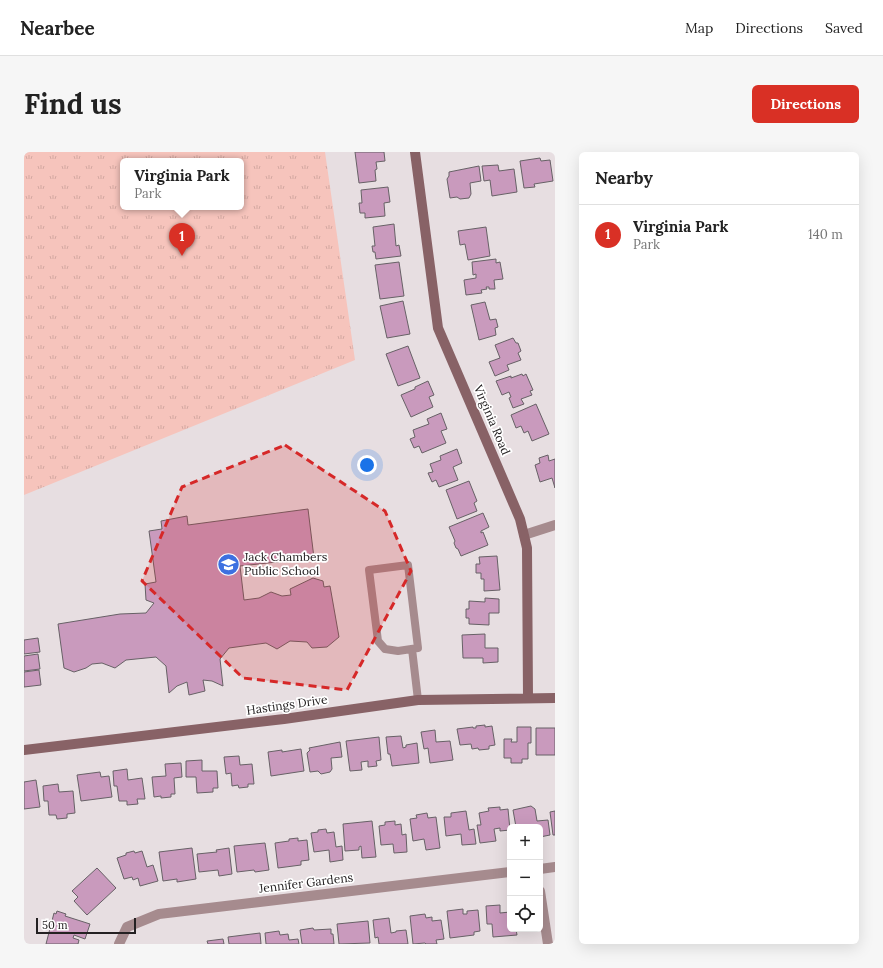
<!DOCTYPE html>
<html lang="en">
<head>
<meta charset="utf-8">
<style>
  :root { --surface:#fff; --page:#f6f6f6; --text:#222; --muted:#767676; --line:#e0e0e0; --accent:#d93025 }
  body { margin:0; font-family:Lora,serif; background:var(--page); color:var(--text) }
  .controls { position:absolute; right:12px; bottom:12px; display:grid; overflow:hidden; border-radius:6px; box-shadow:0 4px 16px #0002 }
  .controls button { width:36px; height:36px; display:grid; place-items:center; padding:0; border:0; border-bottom:1px solid var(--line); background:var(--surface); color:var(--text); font:20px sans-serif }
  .scale { position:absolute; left:12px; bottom:10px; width:100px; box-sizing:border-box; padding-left:4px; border:2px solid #242122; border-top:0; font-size:11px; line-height:14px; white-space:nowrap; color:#242122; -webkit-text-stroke:3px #fff; paint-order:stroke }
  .you { position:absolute; left:343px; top:313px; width:14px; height:14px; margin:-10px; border:3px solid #fff; border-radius:50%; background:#1a73e8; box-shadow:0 0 0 6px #1a73e833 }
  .badge { display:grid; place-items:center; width:26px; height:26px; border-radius:50%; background:var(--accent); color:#fff; font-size:13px; font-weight:700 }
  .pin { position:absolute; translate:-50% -33px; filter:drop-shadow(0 1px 2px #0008) }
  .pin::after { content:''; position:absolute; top:21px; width:14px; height:12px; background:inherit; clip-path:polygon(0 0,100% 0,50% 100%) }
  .popup { position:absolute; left:96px; top:6px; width:124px; height:52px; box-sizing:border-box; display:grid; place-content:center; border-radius:6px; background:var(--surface); filter:drop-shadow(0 1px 3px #0005); font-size:13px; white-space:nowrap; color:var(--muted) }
  .popup b { font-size:15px; color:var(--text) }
  .popup::after { content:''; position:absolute; left:50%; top:100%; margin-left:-8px; border:8px solid transparent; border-top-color:var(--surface) }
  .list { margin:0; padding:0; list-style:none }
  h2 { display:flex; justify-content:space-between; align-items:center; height:52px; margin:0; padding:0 16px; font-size:17px }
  h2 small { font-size:13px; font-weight:400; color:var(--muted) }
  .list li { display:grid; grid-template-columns:26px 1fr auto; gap:12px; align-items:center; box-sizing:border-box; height:60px; padding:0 16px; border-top:1px solid var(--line) }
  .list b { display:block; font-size:15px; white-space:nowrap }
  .list p { margin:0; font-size:13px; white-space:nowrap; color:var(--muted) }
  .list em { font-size:13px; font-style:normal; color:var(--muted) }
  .icon { flex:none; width:22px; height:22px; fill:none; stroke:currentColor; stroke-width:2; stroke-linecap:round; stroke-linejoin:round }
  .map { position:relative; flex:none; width:531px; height:792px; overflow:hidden; border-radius:6px }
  header { display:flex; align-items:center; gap:24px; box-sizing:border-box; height:56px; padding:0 20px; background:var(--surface); border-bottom:1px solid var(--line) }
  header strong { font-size:19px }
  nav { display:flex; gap:22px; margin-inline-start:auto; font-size:14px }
  .intro { display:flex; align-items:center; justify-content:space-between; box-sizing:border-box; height:96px; padding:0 24px }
  h1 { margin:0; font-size:28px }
  .button { padding:10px 18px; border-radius:6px; background:var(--accent); color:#fff; font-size:14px; font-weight:700 }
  main { display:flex; gap:24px; padding:0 24px }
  aside { flex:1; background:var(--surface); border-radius:6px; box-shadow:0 4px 16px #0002 }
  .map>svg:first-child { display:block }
  .park { fill:url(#park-tufts); fill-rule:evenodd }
  .building { fill:#c99abd; stroke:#676166 }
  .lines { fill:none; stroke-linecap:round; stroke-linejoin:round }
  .lane { stroke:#a68b8e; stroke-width:8 }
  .street { stroke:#a68b8e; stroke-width:10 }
  .secondary { stroke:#886266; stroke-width:10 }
  .marked { fill:#d62828; fill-opacity:0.2; stroke:#d62828; stroke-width:3; stroke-dasharray:8 5; stroke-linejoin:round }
  .labels { text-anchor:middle; stroke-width:3.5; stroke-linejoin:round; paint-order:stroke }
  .street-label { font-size:12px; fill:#242122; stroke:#fff }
  .poi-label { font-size:12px; fill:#242122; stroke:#fff; text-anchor:start }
</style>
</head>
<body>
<header>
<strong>Nearbee</strong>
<nav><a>Map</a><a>Directions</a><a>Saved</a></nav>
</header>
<div class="intro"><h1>Find us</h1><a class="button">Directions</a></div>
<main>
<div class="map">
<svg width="531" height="792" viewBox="0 0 531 792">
  <defs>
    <pattern id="park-tufts" width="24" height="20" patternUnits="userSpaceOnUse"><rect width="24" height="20" fill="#f6c4bc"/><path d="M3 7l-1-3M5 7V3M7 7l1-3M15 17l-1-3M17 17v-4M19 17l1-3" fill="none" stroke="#d3a8a1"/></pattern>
  </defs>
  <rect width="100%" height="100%" fill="#e7dee1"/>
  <path class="park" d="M0 0H301L331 208 0 343ZM99 9H217V55H99Z"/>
  <path class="building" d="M331 0H360L361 9 352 10 353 17 351 18 352 29 335 31Z
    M516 6 517 9 526 8 529 29 510 32 511 35 500 36 496 9Z
    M474 13 475 19 490 17 493 40 468 44 466 28 460 29 458 14Z
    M455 14 457 29 446 31 447 42 445 46 436 47 433 45 426 46 423 27 425 24V20Z
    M364 35 366 50 360 51 361 64 341 66V61H336L335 51H338L337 38Z
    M370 72 372 94 375 93 377 104 352 107 351 100H349L348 94H351L349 75Z
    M462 75 466 104 444 108 441 92 436 93 434 79Z
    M472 107V111L476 110 479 127 470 128 471 137H465V135H462L463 137 457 138 458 141 442 143 440 128 452 126V122L449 123 448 110Z
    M375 110 380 144 356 147 351 113Z
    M379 149 386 182 363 186 356 154Z
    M461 150 466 168 472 167 474 175 471 176 472 183 455 188 447 153Z
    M489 186 492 191H494L497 199 494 201 497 208 483 213 485 218 471 224 465 210 476 206 471 193Z
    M384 194 396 226 374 234 362 202Z
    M498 222 499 224 502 222 509 238 506 239 508 243 497 247 500 252 489 256 485 246 487 245 485 240 478 243 472 229 487 224V226Z
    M404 229 410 243 405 245 409 255 387 265 377 243 391 237V235Z
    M512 252 525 282 508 289 504 279 500 281 497 274 492 276 487 263Z
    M417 261 423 277 417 279 422 291 398 301 395 294 390 296 386 287 391 285 389 278 405 272 403 267Z
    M433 297 438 311 429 315 434 328 415 335 412 328 408 330 404 321 409 320 406 312 417 308 416 304Z
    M524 303 525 309 531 307V336L528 326 516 330 511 313 516 311 515 306Z
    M445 329 453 349 450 351 453 359 433 367 422 338Z
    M284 357 290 406 216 414 220 448 235 446 247 440 258 444 267 443 266 437 289 426 299 429 300 435 306 434 315 485 303 495 288 496 283 490 266 489 253 497 242 491 205 496 196 507 199 534 188 529 179 528 181 539 165 543 163 530 153 534 145 541 142 514 132 505 102 508 91 516 78 511 68 512 62 516 50 520 40 516 34 472 96 462 122 461 130 451 122 448 121 432 132 430 125 379 138 377 137 369 163 364 164 373Z
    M459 361 465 375 457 379V381L459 380 464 393 437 404 434 397 432 396 430 391 431 389 425 375Z
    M473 404 476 438 460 439V427H457V421H452V412H456L455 405Z
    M461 446 475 447V461H465V473L445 472V466H442V457H445V449L461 450Z
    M461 482V496H474V510L459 511V506H439L438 483Z
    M14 486 16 500 0 502V488Z
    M14 502 16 517 0 519V504Z
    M15 518 17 533 0 535V520Z
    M461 573V575L468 574 471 593 465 594V597L455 598 454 596 448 597 447 592 436 593 433 577 449 575V576H452V574Z
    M493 575H507V591H504V607H498V611H487V606H480V587H488L487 590H493Z
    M512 576H531V603H512Z
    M411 578 412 590 426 589 429 608 406 611 404 596 400 597 397 580Z
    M377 584 379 596 382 595V593L393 591 395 611 368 614 366 602H364L362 585Z
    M355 585 357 608 352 609 353 614 344 615V609L337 610 338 618 326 619 322 589Z
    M316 590 318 605 307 606 308 617 306 620 297 622 294 619 286 620 283 601 286 598 285 596Z
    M277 597 280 619 247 624 244 600 258 598V600Z
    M215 604 216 613 228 612 230 632H224V635L215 636 214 633 208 634 207 621 202 622 200 605Z
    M178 608V619H193L194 636H189V640L173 641 172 625H162V609Z
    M157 611 158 625 150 626 151 642H147V645L137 646V644L130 645 128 625 142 624 141 612Z
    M103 617 104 628 118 626 121 647H113L114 652 103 653V649H95L93 634H90L89 619Z
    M76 620 77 625 85 624 88 645 57 649 53 623Z
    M12 628 16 655 0 657V630Z
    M34 632 35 640 49 639 51 661 43 662V666L33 667 32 663H25L24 649H20L19 634Z
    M507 654 511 657 513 669 524 668 526 683 516 685V675H492L489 658Z
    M476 655V658L484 657 486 678 476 679V676L470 677 472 689 456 691 453 673H457L455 661 465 659 464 656Z
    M442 659 445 678 450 677 452 692 438 693 437 682 422 684 420 665H427V661Z
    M531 659V683H529L526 660Z
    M403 661 404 666 412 665 416 696 402 698 400 687 389 689 386 667 393 666 392 663Z
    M348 669 352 705 338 706 337 694 335 695V698L321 699 319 672Z
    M371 669V673L377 672 378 683 382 682 383 700 370 701 369 692 357 693 355 674 361 673V670Z
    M302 677 303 681 310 680 312 695 318 694 319 708 306 710 305 698 290 700 287 681 294 680V678Z
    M274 686V689L283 688 285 708 277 709V713L254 716 251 691 265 689V687Z
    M241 691 245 718 231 720 230 718 213 720 210 694Z
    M168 696 172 727 153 730V727L139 729 135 700Z
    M205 696 208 722 195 724 194 718 175 720 173 702 193 700 192 698Z
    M110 699 111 701 118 699 123 715 129 713 134 729 116 734 114 726 109 728 108 725 100 727 93 706 102 703V701Z
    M73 716 92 736 63 763 50 749 54 745 48 739Z
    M476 753V761L486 760V777H492L493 783 469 785 468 772H463L462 754Z
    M439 757V762H443V759L454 758 456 779 450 780V783L426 786 423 759Z
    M33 759 42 762 41 764 66 772 61 787 50 783 49 786 55 788 54 792H22L30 761 32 762Z
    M401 762 402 766 408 765V769L417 768 420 787 412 788 413 792H402L401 791 389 792 386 764Z
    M365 766 367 781 372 780V779L382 778 384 792H355L354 785 351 786 349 768Z
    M344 769 346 791 315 792 313 772Z
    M289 776 290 778 307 777V782H309L310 792H278L276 778Z
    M255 779 256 783 264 782 265 788 274 787 275 792H242L241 781Z
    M236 781 237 792H205L204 785Z
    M199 787 200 792H184L183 789Z"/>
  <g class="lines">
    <path class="lane" d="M384 413 394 496 374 499 361 497 354 489 345 418Z
      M388 497 394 548"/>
    <path class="street" d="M500 383 531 373
      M516 717 531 715
      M516 739 524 792
      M95 792 103 775 135 762 486 720"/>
    <path class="secondary" d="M391 0 414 176 496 367 503 396 504 546
      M0 598 260 567 394 548 531 546"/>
  </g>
  <path class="marked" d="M261 293 361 359 387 419 323 538 219 526 118 429 158 335Z"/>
  <defs>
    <symbol id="school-disc" viewBox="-11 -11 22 22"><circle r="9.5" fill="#3d70e0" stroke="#fff"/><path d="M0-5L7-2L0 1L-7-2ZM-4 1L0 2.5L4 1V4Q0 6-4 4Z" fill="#fff"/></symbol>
  </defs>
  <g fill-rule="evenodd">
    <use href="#school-disc" x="192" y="400" width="25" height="25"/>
  </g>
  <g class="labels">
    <g class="street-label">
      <text transform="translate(468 268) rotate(67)" y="4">Virginia Road</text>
      <text transform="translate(263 553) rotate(-8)" y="4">Hastings Drive</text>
      <text transform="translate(282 731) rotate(-7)" y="4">Jennifer Gardens</text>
    </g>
    <g class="poi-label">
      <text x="220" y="409">Jack Chambers<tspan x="220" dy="14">Public School</tspan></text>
    </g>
  </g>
</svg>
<div class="controls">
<button>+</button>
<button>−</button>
<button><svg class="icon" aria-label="locate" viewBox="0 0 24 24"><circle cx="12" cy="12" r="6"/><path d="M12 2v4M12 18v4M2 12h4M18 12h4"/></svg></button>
</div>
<div class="scale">50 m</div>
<div class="you"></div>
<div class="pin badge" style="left:158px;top:104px">1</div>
<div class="popup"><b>Virginia Park</b>Park</div>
</div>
<aside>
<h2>Nearby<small></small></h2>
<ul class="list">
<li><span class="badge">1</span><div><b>Virginia Park</b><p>Park</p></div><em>140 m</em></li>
</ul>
</aside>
</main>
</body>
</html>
